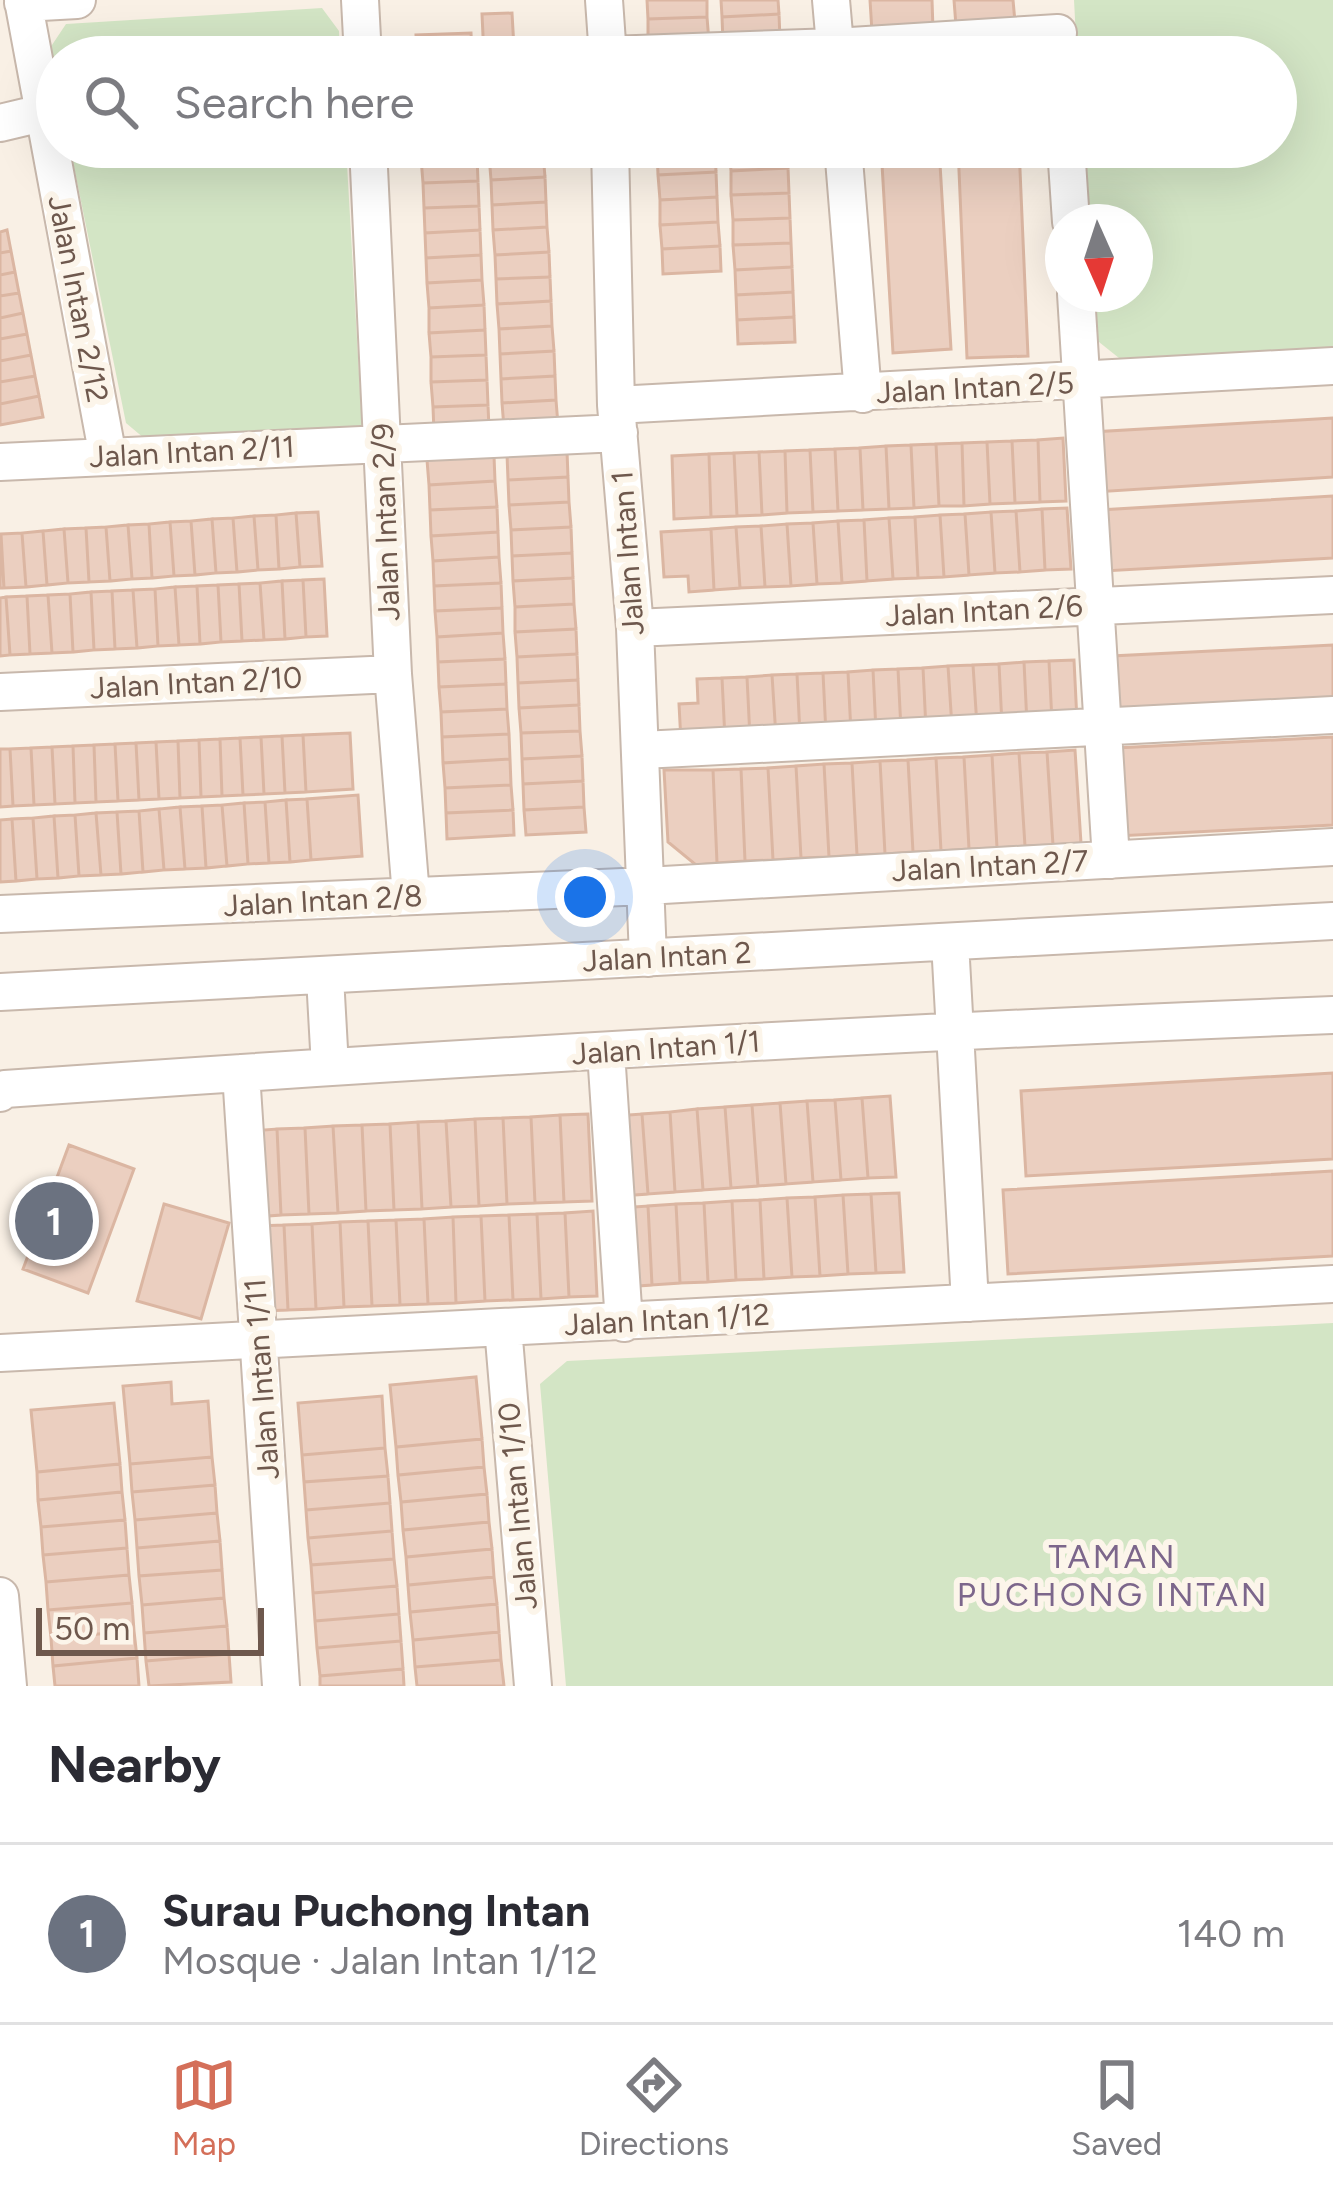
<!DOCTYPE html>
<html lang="en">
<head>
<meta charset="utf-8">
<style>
  :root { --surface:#fff; --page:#f7f7f7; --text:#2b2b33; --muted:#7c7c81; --line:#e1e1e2; --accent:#d46f59 }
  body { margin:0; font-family:Figtree,sans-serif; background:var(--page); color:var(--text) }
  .compass { position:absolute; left:1045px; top:204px; width:108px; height:108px; border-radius:50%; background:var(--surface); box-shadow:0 12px 48px #0002; rotate:177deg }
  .scale { position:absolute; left:36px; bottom:30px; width:228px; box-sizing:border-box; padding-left:12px; border:6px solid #6e584d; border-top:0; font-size:33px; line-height:42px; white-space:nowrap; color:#6e584d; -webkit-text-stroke:9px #fcf5ea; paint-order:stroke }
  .you { position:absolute; left:585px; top:897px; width:42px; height:42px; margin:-30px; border:9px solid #fff; border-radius:50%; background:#1a73e8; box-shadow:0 0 0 18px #1a73e833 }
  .badge { display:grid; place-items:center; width:78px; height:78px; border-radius:50%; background:var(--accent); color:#fff; font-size:39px; font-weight:700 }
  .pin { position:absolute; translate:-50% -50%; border:6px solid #fff; box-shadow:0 3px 12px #0006 }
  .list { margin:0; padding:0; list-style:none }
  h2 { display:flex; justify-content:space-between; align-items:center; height:156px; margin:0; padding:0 48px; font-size:51px }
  h2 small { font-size:39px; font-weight:400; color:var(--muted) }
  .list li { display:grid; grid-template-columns:78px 1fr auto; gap:36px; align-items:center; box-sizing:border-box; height:180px; padding:0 48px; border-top:3px solid var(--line) }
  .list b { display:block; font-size:45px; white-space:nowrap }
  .list p { margin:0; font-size:39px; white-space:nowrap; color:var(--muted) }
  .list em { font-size:39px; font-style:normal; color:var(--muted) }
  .icon { flex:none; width:66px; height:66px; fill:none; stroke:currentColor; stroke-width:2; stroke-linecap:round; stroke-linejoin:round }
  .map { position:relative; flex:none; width:1333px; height:1686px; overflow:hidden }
  .search { position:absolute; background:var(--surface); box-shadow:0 12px 48px #0002; left:36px; right:36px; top:36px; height:132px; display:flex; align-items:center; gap:30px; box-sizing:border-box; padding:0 42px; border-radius:66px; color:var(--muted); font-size:45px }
  .sheet { height:336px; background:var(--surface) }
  nav { display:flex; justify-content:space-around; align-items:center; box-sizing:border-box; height:168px; border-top:3px solid var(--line); background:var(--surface); font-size:33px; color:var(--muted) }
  nav a { display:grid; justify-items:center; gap:6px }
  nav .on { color:var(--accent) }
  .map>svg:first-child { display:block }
  .green { fill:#d3e5c5 }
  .building { fill:#ebcfc0; stroke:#dbb6a2; stroke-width:3 }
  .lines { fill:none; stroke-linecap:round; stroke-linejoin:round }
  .minor-casing { stroke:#c8b8ac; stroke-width:40 }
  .minor { stroke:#fff; stroke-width:36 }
  .labels { text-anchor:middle; stroke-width:12; stroke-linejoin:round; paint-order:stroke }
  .street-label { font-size:30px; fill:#6e584d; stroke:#fcf5ea }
  .neighbourhood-label { font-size:33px; letter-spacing:3px; fill:#7c668b; stroke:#fcf5ea }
</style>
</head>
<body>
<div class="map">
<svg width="1333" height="1686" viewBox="0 0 1333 1686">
  <rect width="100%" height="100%" fill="#f9f0e5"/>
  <path class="green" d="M1074 0H1333V347L1119 358 1094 338 1092 294H1135V222H1087L1083 147H1276V57H1077Z
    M322 8 339 31 340 57H57V82L50 48 66 24Z
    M70 147H346L362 426 151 444 126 423Z
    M1333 1323V1686H566L540 1384 567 1361Z"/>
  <path class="building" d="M647 0H707V17L648 19Z
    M721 0H778L779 14 722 17Z
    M870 0H932L933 30 872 32Z
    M954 0H1013L1015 22 956 26Z
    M512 13 514 48 538 46V57H484L482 14Z
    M779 14 780 39 723 42 722 17Z
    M707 17 709 42 648 44V19Z
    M471 33 472 57H417L416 35Z
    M421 147H476L477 156 421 158Z
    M489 147H543V153L489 155Z
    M657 147H715V148L657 151Z
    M729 147H786L788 168 731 171Z
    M881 147H939L951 349 893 353Z
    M958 147H1019L1028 356 967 358Z
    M715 148 716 172 658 175 657 151Z
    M543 153 545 177 491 180 489 155Z
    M477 156 478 181 423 183 421 158Z
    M788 168 789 193 731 195V171Z
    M716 172 717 197 660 200 658 175Z
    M545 177 546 202 492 205 491 180Z
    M478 181 479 206 424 208 423 183Z
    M789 193 790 218 733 220 731 195Z
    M717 197 718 222 660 225V200Z
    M546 202 547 227 493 230 492 205Z
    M479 206 480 230 425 233 424 208Z
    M790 218 791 243 733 245V220Z
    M718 222 720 246 662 249 660 225Z
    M547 227 549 252 495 255 493 230Z
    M7 230 11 251 0 253V232Z
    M480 230 481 255 426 258 425 233Z
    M791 243 792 267 735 270 733 245Z
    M720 246 721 271 663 274 662 249Z
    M11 251 15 272 0 275V253Z
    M549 252 550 277 496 279 495 255Z
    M481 255 482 280 427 283 426 258Z
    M792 267 793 292 736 295 735 270Z
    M15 272 19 293 0 296V275Z
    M550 277 551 301 497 304 496 279Z
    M482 280 484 305 429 308 427 283Z
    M793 292 794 317 737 320 736 295Z
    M19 293 23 313 0 318V296Z
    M551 301 552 326 499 329 497 304Z
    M484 305 485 330 429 333V308Z
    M23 313 27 334 0 339V318Z
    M794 317 795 342 738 344 737 320Z
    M552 326 554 351 500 354 499 329Z
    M485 330 486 355 431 357 429 333Z
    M27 334 31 355 0 361V339Z
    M554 351 555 376 501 379 500 354Z
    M31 355 35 376 0 382V361Z
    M486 355 487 380 431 382V357Z
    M35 376 39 396 0 404V382Z
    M555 376 556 400 502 403 501 379Z
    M487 380 488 405 433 407 431 382Z
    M39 396 43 417 0 425V404Z
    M556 400 558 425 504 428 502 403Z
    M488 405 489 429 434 432 433 407Z
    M1333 418V477L1095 492 1092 432Z
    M1063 438 1066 501 1040 502 1038 440Z
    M1038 440 1040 502 1015 503 1012 441Z
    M1012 441 1015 503 990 504 987 442Z
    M987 442 990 504 964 506 962 443Z
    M962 443 964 506H939L936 444Z
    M936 444 939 506 914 508 911 445Z
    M911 445 914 508 889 509 886 446Z
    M886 446 889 509 863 510 860 448Z
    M860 448 863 510 838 511 835 449Z
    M835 449 838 511 813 512 810 450Z
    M810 450 813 512 787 513 785 451Z
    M567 451 568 477 508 480 507 454Z
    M785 451 787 513 762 515 759 452Z
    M759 452 762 515 737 516 734 453Z
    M734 453 737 516 711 517 709 454Z
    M709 454 711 517 674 519 672 456Z
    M494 456 495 481 429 485 427 460Z
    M568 477 569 502 509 505 508 480Z
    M495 481 497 507 430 510 429 485Z
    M1333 496V558L1104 571 1100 510Z
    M569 502 571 527 511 530 509 505Z
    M497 507 498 532 431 536 430 510Z
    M1067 508 1071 569 1045 570 1042 509Z
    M1042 509 1045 570 1020 572 1016 511Z
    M1016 511 1020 572 995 573 991 512Z
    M318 512 322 566 300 567 296 513Z
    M991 512 995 573 969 575 965 514Z
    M296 513 300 567 279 569 276 515Z
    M965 514 969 575 944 577 940 515Z
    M276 515 279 569 258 570 254 516Z
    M940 515 944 577 918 578 915 517Z
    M254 516 258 570 237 572 233 518Z
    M915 517 918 578 893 579 889 518Z
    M233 518 237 572 216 573 212 519Z
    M889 518 893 579 867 581 864 520Z
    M212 519 216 573 195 575 191 521Z
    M864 520 867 581 842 583 838 521Z
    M191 521 195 575 174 576 170 522Z
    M838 521 842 583 817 584 813 523Z
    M170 522 174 576 152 578 149 524Z
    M813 523 817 584 791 586 787 524Z
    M149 524 152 578 132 579 128 525Z
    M787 524 791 586 765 587 761 526Z
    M128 525 132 579 110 581 106 527Z
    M761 526 765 587 740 588 736 527Z
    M106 527 110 581 89 582 86 528Z
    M571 527 572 553 512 556 511 530Z
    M736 527 740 588 714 590 711 529Z
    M86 528 89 582 68 583 64 529Z
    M64 529 68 583 47 585 43 531Z
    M711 529 714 590 689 592 688 576 664 577 661 532Z
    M43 531 47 585 26 587 22 533Z
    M498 532 499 557 433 561 431 536Z
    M22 533 26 587 4 588 1 534Z
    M0 534 4 588H0Z
    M572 553 573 578 513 581 512 556Z
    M499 557 501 583 434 586 433 561Z
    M573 578 574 604 515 607 513 581Z
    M324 579 327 636 306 637 303 580Z
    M303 580 306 637 285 639 282 581Z
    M282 581 285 639 264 640 260 583Z
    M260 583 264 640 242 641 239 584Z
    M501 583 502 608 435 611 434 586Z
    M239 584 242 641 221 642 218 585Z
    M218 585 221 642 200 644 197 586Z
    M197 586 200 644 179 645 175 587Z
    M175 587 179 645 158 646 155 589Z
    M155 589 158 646 137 648 133 590Z
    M133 590 137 648 115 649 112 591Z
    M112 591 115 649 94 650 91 592Z
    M91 592 94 650 73 652 70 594Z
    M70 594 73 652 52 653 48 595Z
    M48 595 52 653 30 654 27 596Z
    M27 596 30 654 10 655 6 597Z
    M6 597 10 655 0 656V598Z
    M574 604 576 629 515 632V607Z
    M502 608 503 633 437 637 435 611Z
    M576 629 577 654 517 657 515 632Z
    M503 633 505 659 438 662 437 637Z
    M1333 645V708L1115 719 1112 656Z
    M577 654 578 680 518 683 517 657Z
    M505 659 506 684 439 687 438 662Z
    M1074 660 1077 721 1052 722 1049 661Z
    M1049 661 1052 722 1027 724 1024 662Z
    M1024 662 1027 724 1002 725 999 664Z
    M999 664 1002 725 977 726 973 665Z
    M973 665 977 726 952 727 948 666Z
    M948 666 952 727 926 729 923 668Z
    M923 668 926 729 901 730 898 669Z
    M898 669 901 730 876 731 873 670Z
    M873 670 876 731 851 733 848 672Z
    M848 672 851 733 826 734 823 673Z
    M823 673 826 734 800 735 797 674Z
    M797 674 800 735 776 737 772 675Z
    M772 675 776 737 750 738 747 677Z
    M747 677 750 738 725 739 722 678Z
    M722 678 725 739 681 742 679 704 698 703 697 679Z
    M578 680 579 705 519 708 518 683Z
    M506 684 507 709 441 712 439 687Z
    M579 705 580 731 521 733 519 708Z
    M507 709 509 734 442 737 441 712Z
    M580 731 582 756 522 759 521 733Z
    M350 733 353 789 306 792 303 735Z
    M509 734 510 759 443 763 442 737Z
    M303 735 306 792 285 793 282 736Z
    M282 736 285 793 264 794 261 737Z
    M261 737 264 794 243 795 240 738Z
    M1333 737V825L1117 836 1116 748Z
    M240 738 243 795 222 796 220 739Z
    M220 739 222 796 201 797 199 740Z
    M199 740 201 797 180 798 178 741Z
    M178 741 180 798 159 799 156 742Z
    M156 742 159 799 139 800 136 743Z
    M136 743 139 800 118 801 115 744Z
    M115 744 118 801 96 802 94 745Z
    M94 745 96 802 75 803 73 746Z
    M73 746 75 803 55 804 52 747Z
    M52 747 55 804 34 805 31 748Z
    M31 748 34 805 13 806 10 749Z
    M0 749H10L13 806 0 807Z
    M1075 750 1081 843 1053 845 1047 752Z
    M1047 752 1053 845 1025 846 1019 753Z
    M1019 753 1025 846 997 848 992 755Z
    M992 755 997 848 969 849 964 757Z
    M582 756 583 781 523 784 522 759Z
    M964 757 969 849 941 851 936 758Z
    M936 758 941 851 913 852 908 760Z
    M510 759 511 785 445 788 443 763Z
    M908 760 913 852 885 854 880 761Z
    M880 761 885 854 857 855 852 763Z
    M852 763 857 855 829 857 824 764Z
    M824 764 829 857 801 858 796 766Z
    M796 766 801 858 773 860 768 768Z
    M768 768 773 860 745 861 741 769Z
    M741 769 745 861 717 863 713 770Z
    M664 770H713L717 863 696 865 668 842Z
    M583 781 584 807 524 810 523 784Z
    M511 785 513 810 446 813 445 788Z
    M358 795 362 856 311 860 307 799Z
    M307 799 311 860 290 862 286 800Z
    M286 800 290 862 269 863 265 802Z
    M265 802 269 863 248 864 244 803Z
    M244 803 248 864 227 866 222 805Z
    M222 805 227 866 206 868 202 806Z
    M202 806 206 868 185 869 180 807Z
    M180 807 185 869 164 870 159 809Z
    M584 807 586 832 526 835 524 810Z
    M159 809 164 870 143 872 139 811Z
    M513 810 514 835 447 839 446 813Z
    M139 811 143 872 121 874 117 812Z
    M117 812 121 874 101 875 96 813Z
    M96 813 101 875 79 876 75 815Z
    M75 815 79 876 58 878 54 816Z
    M54 816 58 878 37 879 33 818Z
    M33 818 37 879 16 881 12 819Z
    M12 819 16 881 0 882V820Z
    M1333 1073V1159L1026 1176 1021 1091Z
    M890 1096 896 1177 868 1178 862 1098Z
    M862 1098 868 1178 841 1180 835 1100Z
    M835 1100 841 1180 813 1182 807 1101Z
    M807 1101 813 1182 786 1184 780 1103Z
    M780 1103 786 1184 758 1186 752 1105Z
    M752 1105 758 1186 731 1188 725 1107Z
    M725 1107 731 1188 703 1190 697 1109Z
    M697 1109 703 1190 675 1192 670 1112Z
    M670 1112 675 1192 648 1194 642 1114Z
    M588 1114 592 1201 564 1202 560 1115Z
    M642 1114 648 1194 621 1196 615 1116Z
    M560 1115 564 1202 535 1203 531 1117Z
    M531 1117 535 1203 507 1204 503 1118Z
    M503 1118 507 1204 479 1206 475 1119Z
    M475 1119 479 1206 451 1207 446 1121Z
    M446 1121 451 1207 422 1209 418 1122Z
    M418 1122 422 1209 394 1210 390 1124Z
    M390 1124 394 1210 366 1211 362 1125Z
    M362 1125 366 1211 338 1213 333 1126Z
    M333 1126 338 1213 309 1214 305 1128Z
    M305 1128 309 1214 281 1215 277 1129Z
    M277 1129 281 1215 253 1217 249 1131Z
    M69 1145 134 1169 88 1293 23 1269Z
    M1333 1171V1256L1008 1274 1003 1190Z
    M899 1193 904 1272 876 1273 871 1194Z
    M871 1194 876 1273 848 1274 843 1195Z
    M843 1195 848 1274 820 1276 815 1197Z
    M815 1197 820 1276 792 1277 787 1198Z
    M787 1198 792 1277 764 1279 760 1200Z
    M760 1200 764 1279 736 1280 732 1201Z
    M732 1201 736 1280 708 1282 704 1203Z
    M704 1203 708 1282 680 1283 676 1204Z
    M164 1204 229 1223 201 1319 137 1301Z
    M676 1204 680 1283 652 1285 648 1206Z
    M648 1206 652 1285 624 1287 620 1208Z
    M593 1211 597 1296 569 1297 565 1213Z
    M565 1213 569 1297 541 1299 537 1214Z
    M537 1214 541 1299 513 1300 509 1215Z
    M509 1215 513 1300 485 1301 481 1216Z
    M481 1216 485 1301 456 1303 453 1217Z
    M453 1217 456 1303 428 1304 424 1219Z
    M424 1219 428 1304 400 1305 396 1220Z
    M396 1220 400 1305 372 1306 368 1221Z
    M368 1221 372 1306 344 1307 340 1222Z
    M340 1222 344 1307 316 1309 312 1224Z
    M312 1224 316 1309 288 1310 284 1225Z
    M284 1225 288 1310 260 1311 256 1226Z
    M476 1377 482 1439 396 1447 390 1385Z
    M171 1382 172 1404 208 1401 212 1457 130 1464 123 1386Z
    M382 1396 385 1448 302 1455 298 1403Z
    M114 1403 120 1464 37 1472 31 1410Z
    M482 1439 484 1467 398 1475 396 1447Z
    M385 1448 388 1476 304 1482 302 1455Z
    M212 1457 215 1485 132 1492 130 1464Z
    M120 1464 122 1492 38 1500 37 1472Z
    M484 1467 487 1494 401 1502 398 1475Z
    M388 1476 390 1503 306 1510 304 1482Z
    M215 1485 217 1513 135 1520 132 1492Z
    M122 1492 125 1520 41 1527 38 1500Z
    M487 1494 489 1522 403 1530 401 1502Z
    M390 1503 392 1531 308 1538 306 1510Z
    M217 1513 220 1541 137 1548 135 1520Z
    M125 1520 127 1548 43 1555 41 1527Z
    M489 1522 492 1549 406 1557 403 1530Z
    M392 1531 394 1559 311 1565 308 1538Z
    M220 1541 222 1570 139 1576 137 1548Z
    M127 1548 129 1575 46 1582 43 1555Z
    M492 1549 494 1577 408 1585 406 1557Z
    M394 1559 397 1586 313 1593 311 1565Z
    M222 1570 224 1598 142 1605 139 1576Z
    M129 1575 132 1603 48 1610 46 1582Z
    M494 1577 497 1604 410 1612 408 1585Z
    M397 1586 399 1614 315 1621 313 1593Z
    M224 1598 227 1626 144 1633 142 1605Z
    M132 1603 134 1631 51 1638 48 1610Z
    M497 1604 499 1632 413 1640 410 1612Z
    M399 1614 401 1641 317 1648 315 1621Z
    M227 1626 229 1654 146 1661 144 1633Z
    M134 1631 137 1658 53 1666 51 1638Z
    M499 1632 501 1660 415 1667 413 1640Z
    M401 1641 403 1669 320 1676 317 1648Z
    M229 1654 231 1682 149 1686 146 1661Z
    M137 1658 139 1686H55L53 1666Z
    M501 1660 504 1686H417L415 1667Z
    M403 1669 404 1686H320V1676Z"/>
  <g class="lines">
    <defs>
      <path id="minor" d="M23 0 108 457
        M360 0 363 57
        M604 0 608 57
        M831 0 836 57
        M23 3 77 0
        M608 55 835 47 1058 33
        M0 123 42 113
        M368 147 393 674 411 896
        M610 147 616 405 635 628 648 958
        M843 147 863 394
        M1066 147 1071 222
        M1076 294 1111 860
        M616 405 1333 366
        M0 462 619 433
        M635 628 1333 595
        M0 692 393 674
        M642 750 1333 715
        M0 914 646 886 1333 847
        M950 942 970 1303
        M325 977 330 1067
        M0 992 1333 921
        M606 1052 624 1323
        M241 1073 281 1686
        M0 1093 5 1089C447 1058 890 1032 1333 1015
        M503 1327 533 1686
        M0 1353 1333 1284
        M0 1596 8 1686"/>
    </defs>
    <use href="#minor" class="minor-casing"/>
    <use href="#minor" class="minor"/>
  </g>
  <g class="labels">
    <g class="street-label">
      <text transform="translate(78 299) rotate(79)" y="10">Jalan Intan 2/12</text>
      <text transform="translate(975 388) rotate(-3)" y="10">Jalan Intan 2/5</text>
      <text transform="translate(192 452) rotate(-3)" y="10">Jalan Intan 2/11</text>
      <text transform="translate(386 522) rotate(-92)" y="10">Jalan Intan 2/9</text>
      <text transform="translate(628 553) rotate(-94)" y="10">Jalan Intan 1</text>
      <text transform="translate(984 611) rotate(-3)" y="10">Jalan Intan 2/6</text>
      <text transform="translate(196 683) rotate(-3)" y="10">Jalan Intan 2/10</text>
      <text transform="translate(990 866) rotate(-3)" y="10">Jalan Intan 2/7</text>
      <text transform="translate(323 901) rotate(-3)" y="10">Jalan Intan 2/8</text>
      <text transform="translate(667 957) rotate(-3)" y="10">Jalan Intan 2</text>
      <text transform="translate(666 1048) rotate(-4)" y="10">Jalan Intan 1/1</text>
      <text transform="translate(667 1320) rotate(-3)" y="10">Jalan Intan 1/12</text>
      <text transform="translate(262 1379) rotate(-94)" y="10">Jalan Intan 1/11</text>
      <text transform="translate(518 1506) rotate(-95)" y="10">Jalan Intan 1/10</text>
    </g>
    <g class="neighbourhood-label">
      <text x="1113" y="1568">TAMAN<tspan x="1113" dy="38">PUCHONG INTAN</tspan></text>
    </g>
  </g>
</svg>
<svg class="compass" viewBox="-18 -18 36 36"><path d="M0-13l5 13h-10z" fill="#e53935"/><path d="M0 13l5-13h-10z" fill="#7c7c81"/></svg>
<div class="scale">50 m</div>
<div class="you"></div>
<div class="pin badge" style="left:54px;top:1221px;background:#6b7280">1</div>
<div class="search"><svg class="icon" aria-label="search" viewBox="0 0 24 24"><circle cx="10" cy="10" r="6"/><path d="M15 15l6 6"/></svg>Search here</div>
</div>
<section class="sheet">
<h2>Nearby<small></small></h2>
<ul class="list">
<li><span class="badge" style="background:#6b7280">1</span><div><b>Surau Puchong Intan</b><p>Mosque · Jalan Intan 1/12</p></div><em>140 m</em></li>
</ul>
</section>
<nav>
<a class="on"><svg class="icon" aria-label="map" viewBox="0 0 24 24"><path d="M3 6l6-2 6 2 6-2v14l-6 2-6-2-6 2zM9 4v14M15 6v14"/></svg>Map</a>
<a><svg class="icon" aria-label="directions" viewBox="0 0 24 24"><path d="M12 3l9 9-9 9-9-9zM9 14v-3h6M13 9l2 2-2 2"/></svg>Directions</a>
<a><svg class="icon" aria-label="saved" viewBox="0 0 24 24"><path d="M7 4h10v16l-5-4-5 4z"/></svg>Saved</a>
</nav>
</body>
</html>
